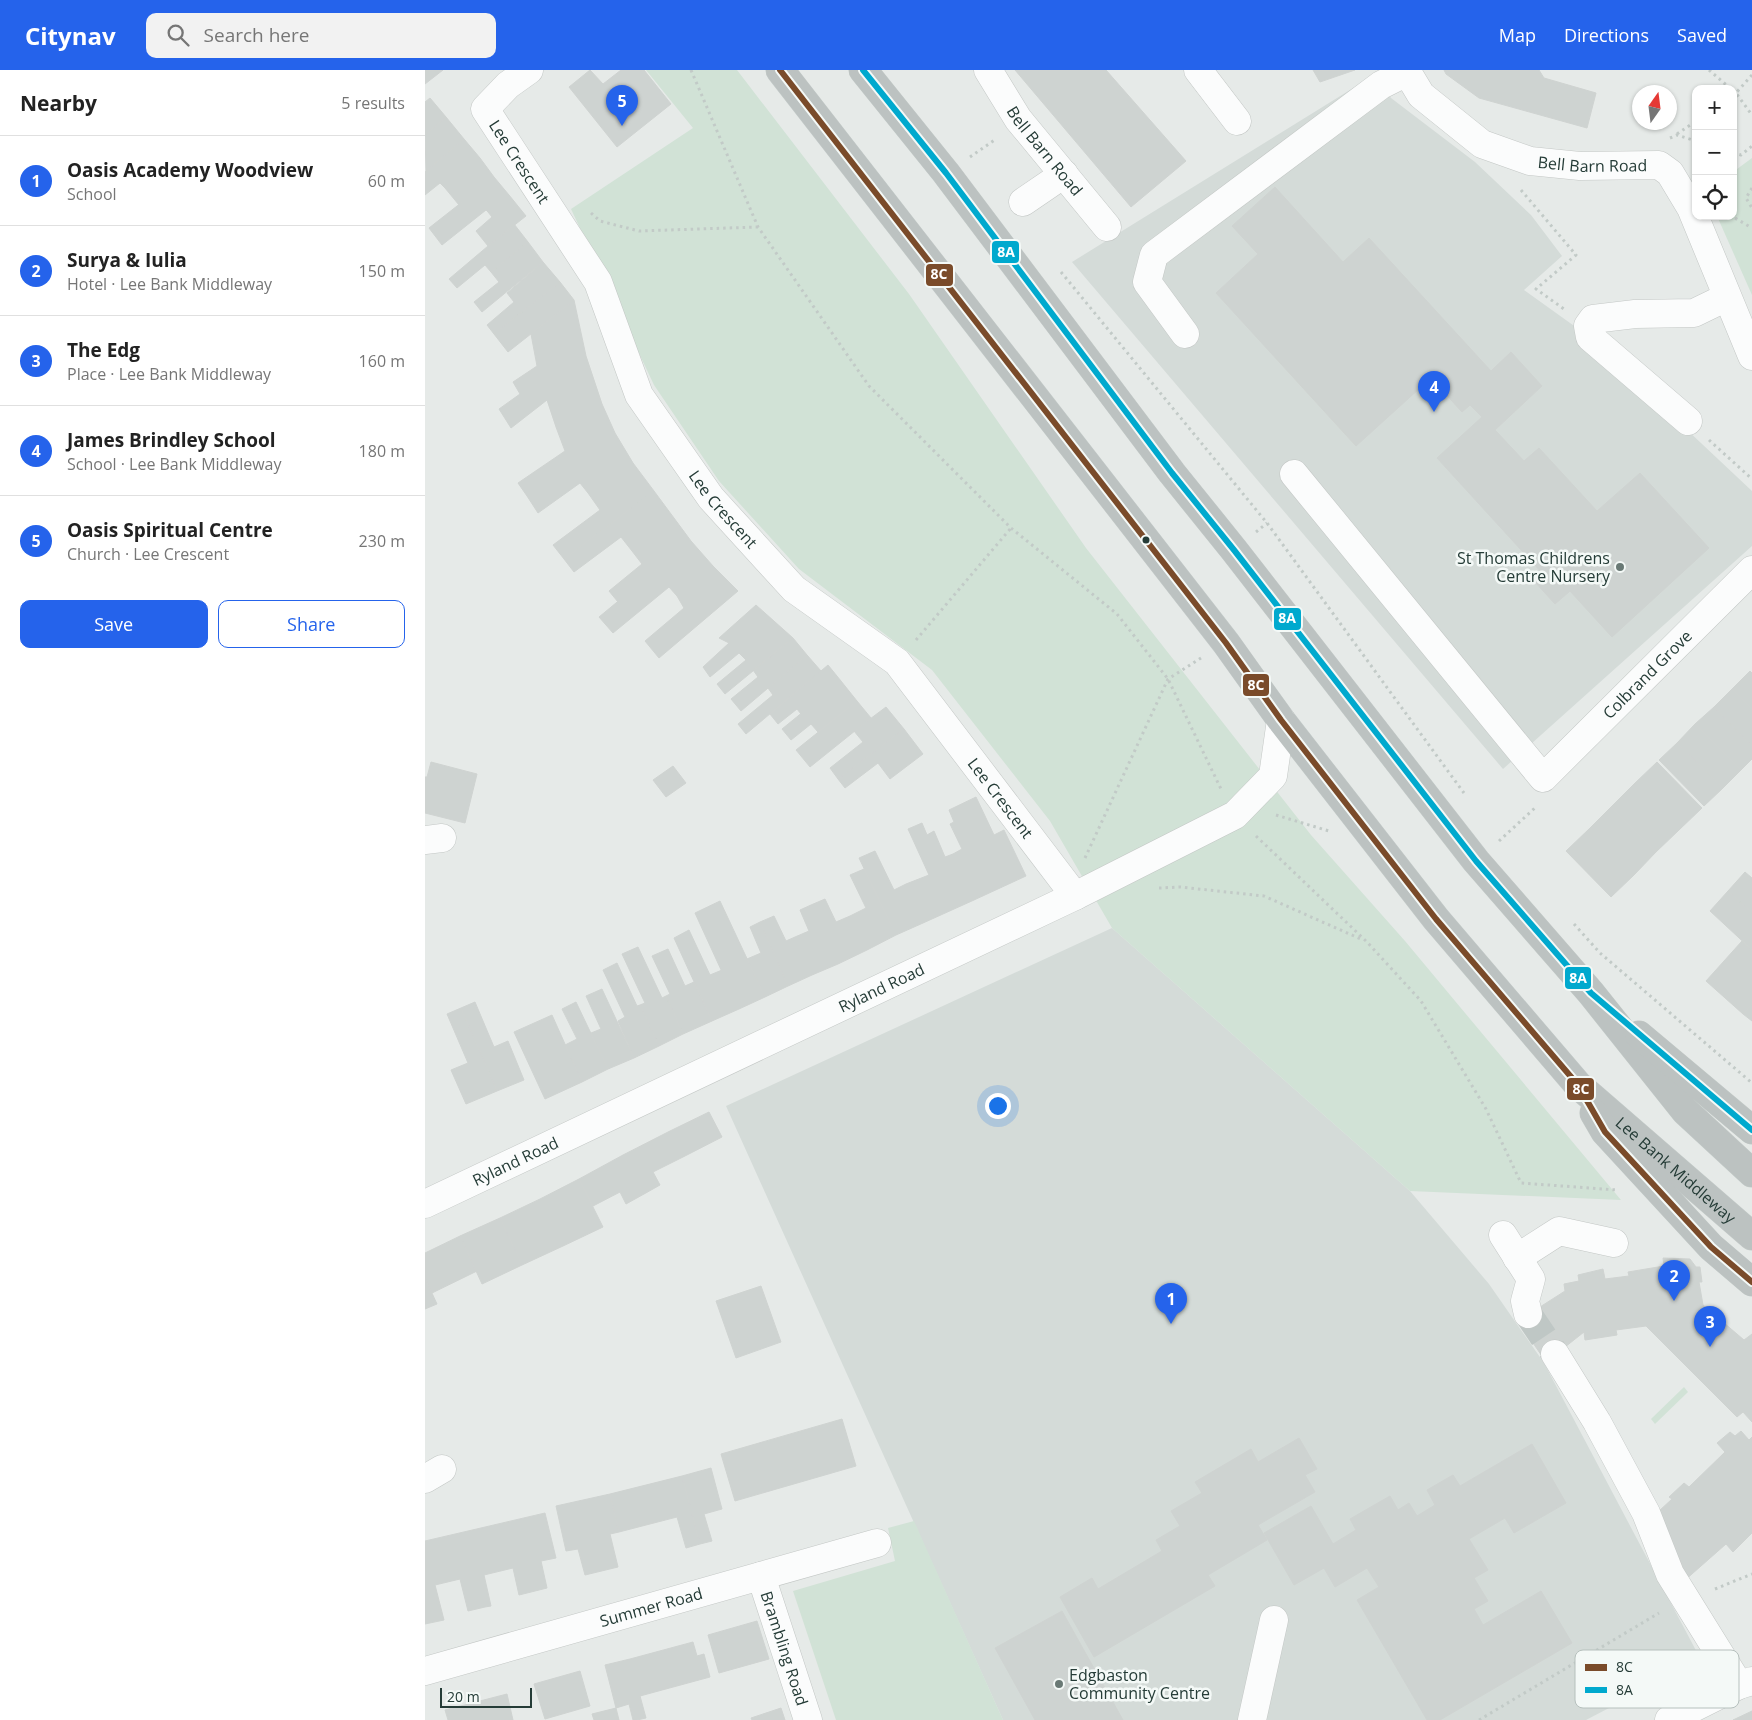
<!DOCTYPE html>
<html lang="en">
<head>
<meta charset="utf-8">
<style>
  :root { --surface:#fff; --page:#f2f2f2; --text:#222; --muted:#767676; --line:#e0e0e0; --accent:#2563eb }
  body { margin:0; font-family:"Open Sans",sans-serif; background:var(--page); color:var(--text) }
  .controls { position:absolute; right:15px; top:15px; display:grid; overflow:hidden; border-radius:10px; box-shadow:0 1px 4px #0004 }
  .controls button { width:45px; height:45px; display:grid; place-items:center; padding:0; border:0; border-bottom:1px solid var(--line); background:var(--surface); color:var(--text); font:25px sans-serif }
  .compass { position:absolute; left:1207px; top:15px; width:45px; height:45px; border-radius:50%; background:var(--surface); box-shadow:0 1px 4px #0004; rotate:14deg }
  .scale { position:absolute; left:15px; bottom:12px; width:92px; box-sizing:border-box; padding-left:5px; border:2px solid #253c37; border-top:0; font-size:14px; line-height:18px; white-space:nowrap; color:#253c37; -webkit-text-stroke:4px #f4f9f7; paint-order:stroke }
  .you { position:absolute; left:572px; top:1035px; width:18px; height:18px; margin:-12px; border:4px solid #fff; border-radius:50%; background:#1a73e8; box-shadow:0 0 0 8px #1a73e833 }
  .badge { display:grid; place-items:center; width:32px; height:32px; border-radius:50%; background:var(--accent); color:#fff; font-size:16px; font-weight:700 }
  .pin { position:absolute; translate:-50% -41px; filter:drop-shadow(0 1px 2px #0008) }
  .pin::after { content:''; position:absolute; top:26px; width:18px; height:15px; background:inherit; clip-path:polygon(0 0,100% 0,50% 100%) }
  .list { margin:0; padding:0; list-style:none }
  h2 { display:flex; justify-content:space-between; align-items:center; height:65px; margin:0; padding:0 20px; font-size:21px }
  h2 small { font-size:16px; font-weight:400; color:var(--muted) }
  .list li { display:grid; grid-template-columns:32px 1fr auto; gap:15px; align-items:center; box-sizing:border-box; height:90px; padding:0 20px; border-top:1px solid var(--line) }
  .list b { display:block; font-size:19px; white-space:nowrap }
  .list p { margin:0; font-size:16px; white-space:nowrap; color:var(--muted) }
  .list em { font-size:16px; font-style:normal; color:var(--muted) }
  .actions { display:flex; gap:10px; padding:15px 20px }
  .actions a { flex:1; padding:11px 0; border:1px solid var(--accent); border-radius:10px; text-align:center; font-size:18px; color:var(--accent) }
  .actions .main { background:var(--accent); color:#fff }
  .icon { flex:none; width:28px; height:28px; fill:none; stroke:currentColor; stroke-width:2; stroke-linecap:round; stroke-linejoin:round }
  .map { position:relative; flex:none; width:1327px; height:1650px; overflow:hidden }
  header { display:flex; align-items:center; gap:30px; box-sizing:border-box; height:70px; padding:0 25px; background:var(--accent); color:#fff }
  header strong { font-size:24px }
  nav { display:flex; gap:28px; margin-inline-start:auto; font-size:18px }
  .search { width:350px; height:45px; background:var(--page); display:flex; align-items:center; gap:12px; box-sizing:border-box; padding:0 18px; border-radius:10px; color:var(--muted); font-size:19px }
  main { display:flex }
  aside { flex:1; background:var(--surface) }
  .map>svg:first-child { display:block }
  .built { fill:#d4dbd8 }
  .green { fill:#d1e2d6 }
  .building { fill:#ced3d1; stroke:#cfd3d1 }
  .lines { fill:none; stroke-linecap:round; stroke-linejoin:round }
  .minor-tunnel { stroke:#bfc7c5; stroke-width:28; stroke-dasharray:28 14; stroke-linecap:butt }
  .minor-casing { stroke:#c3c7c5; stroke-width:29 }
  .highway-casing { stroke:#c2c9c7; stroke-width:29 }
  .path { stroke:#c2cac7; stroke-width:3; stroke-dasharray:2.5 4; stroke-linecap:butt }
  .minor { stroke:#fbfcfc; stroke-width:28 }
  .highway { stroke:#bcc2c1; stroke-width:28 }
  .bus-1-casing { stroke:#f4f9f7; stroke-width:10 }
  .bus-2-casing { stroke:#f4f9f7; stroke-width:10 }
  .bus-1 { stroke:#7a4b2a; stroke-width:6 }
  .bus-2 { stroke:#00a9ce; stroke-width:6 }
  .bus-dot { fill:#253c37; stroke:#f4f9f7; stroke-width:2 }
  .poi-dot { fill:#697975; stroke:#f4f9f7; stroke-width:2 }
  .labels { text-anchor:middle; stroke-width:5; stroke-linejoin:round; paint-order:stroke }
  .street-label { font-size:16px; fill:#253c37; stroke:#f4f9f7 }
  .poi-label { font-size:16px; fill:#253c37; stroke:#f4f9f7; text-anchor:end }
  .key { fill:#f4f9f7; stroke:#b6c0bd; stroke-width:1 }
  .key-label { font-size:14px; fill:#253c37 }
  .line-badge { stroke:#f4f9f7; stroke-width:2 }
  .badge-label { font-size:14px; text-anchor:middle; font-weight:bold; fill:#fff }
</style>
</head>
<body>
<header>
<strong>Citynav</strong>
<div class="search"><svg class="icon" aria-label="search" viewBox="0 0 24 24"><circle cx="10" cy="10" r="6"/><path d="M15 15l6 6"/></svg>Search here</div>
<nav><a>Map</a><a>Directions</a><a>Saved</a></nav>
</header>
<main>
<aside>
<h2>Nearby<small>5 results</small></h2>
<ul class="list">
<li><span class="badge">1</span><div><b>Oasis Academy Woodview</b><p>School</p></div><em>60 m</em></li>
<li><span class="badge">2</span><div><b>Surya &amp; Iulia</b><p>Hotel · Lee Bank Middleway</p></div><em>150 m</em></li>
<li><span class="badge">3</span><div><b>The Edg</b><p>Place · Lee Bank Middleway</p></div><em>160 m</em></li>
<li><span class="badge">4</span><div><b>James Brindley School</b><p>School · Lee Bank Middleway</p></div><em>180 m</em></li>
<li><span class="badge">5</span><div><b>Oasis Spiritual Centre</b><p>Church · Lee Crescent</p></div><em>230 m</em></li>
</ul>
<div class="actions"><a class="main">Save</a><a>Share</a></div>
</aside>
<div class="map">
<svg width="1327" height="1650" viewBox="0 0 1327 1650">
  <rect width="100%" height="100%" fill="#e6eae8"/>
  <path class="built" d="M954 2 956 15 966 28 1050 92 1106 145 1137 186 1099 220 1159 263 1327 421V476L1078 699 647 192Z
    M687 858 985 1121 1064 1214 1119 1293 1276 1590 1161 1650H578L301 1036Z"/>
  <path class="green" d="M221 0H312L484 224 661 478 886 765 980 871 1196 1130 985 1121 687 858 625 751 507 600 374 499 294 411 229 315 146 139 268 58Z
    M1327 88V225L1292 146H1308V102Z
    M1259 1317 1263 1322 1230 1354 1226 1349Z
    M489 1451 578 1650H411L368 1521 470 1491 463 1458Z"/>
  <path class="building" d="M0 0H18L0 14Z
    M165 0 178 14 196 0H219L246 34 192 77 144 17Z
    M590 0H681L761 91 706 137Z
    M888 0H930L895 12Z
    M1019 0H1114L1119 8 1171 23 1162 58 1054 28 1021 4Z
    M5 28 21 47 0 65V32Z
    M21 47 39 69 1 101 0 65Z
    M39 69 55 88 20 118 15 113 0 125V102Z
    M55 88 69 107 34 135 20 118Z
    M69 107 84 125 63 142 61 140 17 175 4 158Z
    M850 117 918 192 944 168 1066 301 1086 282 1117 316 1070 360 1099 391 1114 378 1172 441 1215 403 1284 478 1187 567 1145 521 1130 534 1110 512 1118 504 1012 388 1057 347 1045 335 1037 342 1006 308 931 376 791 223 833 184 807 156Z
    M84 125 101 146 63 176 51 161 67 147 63 142Z
    M89 154 103 172 66 202 60 195 32 218 24 209Z
    M103 172 118 192 57 242 49 232 74 212 66 202Z
    M118 192 135 212 69 264 62 255 89 232 82 223Z
    M135 212 149 230 83 282 69 264Z
    M149 230 161 286 95 324 88 312 112 296 106 264Z
    M161 286 177 334 131 357 122 330 86 358 74 339 95 324Z
    M177 334 190 363 102 426 93 413 140 381 131 357Z
    M190 363 208 393 163 423 155 413 113 443 102 426Z
    M208 393 229 421 139 489 128 475 175 440 163 423Z
    M229 421 249 448 207 481 196 467 149 502 139 489Z
    M249 448 266 471 193 532 184 521 217 494 207 481Z
    M266 471 288 496 252 526 244 517 188 563 174 547Z
    M288 496 313 521 234 588 220 571 259 538 252 526Z
    M331 535 368 568 300 624 292 614 321 590 314 583 285 607 278 597 304 573 294 568Z
    M368 568 382 585 316 641 306 629 333 607 328 600Z
    M382 585 396 601 321 664 313 654 348 625 343 618Z
    M403 595 416 611 376 644 372 639 353 654 345 644Z
    M1325 601 1327 603V639L1307 619Z
    M416 611 432 631 393 662 386 654 366 670 357 659Z
    M1307 619 1327 639V676L1289 637Z
    M432 631 446 648 385 697 371 680Z
    M461 637 479 659 413 709 405 698 438 672 429 661Z
    M1289 637 1327 676V689L1316 700 1270 654Z
    M1270 654 1316 700 1298 718 1252 673Z
    M479 659 498 684 465 709 453 693 420 718 413 709Z
    M1252 673 1298 718 1279 736 1234 690Z
    M6 692 52 704 40 753 0 743V707H2Z
    M1232 692 1277 738 1254 760 1209 714Z
    M248 696 261 713 241 727 228 710Z
    M1209 714 1254 760 1231 782 1186 737Z
    M551 727 569 765 579 760 601 806 549 830 528 784 537 779 525 754 529 752 524 740Z
    M1186 737 1231 782 1209 805 1164 759Z
    M497 753 502 765 509 761 520 787 528 784 549 830 498 853 481 814 504 805 483 759Z
    M1164 759 1209 805 1186 827 1141 781Z
    M450 781 469 820 481 814 498 853 471 865 434 788Z
    M439 799 471 865 442 880 425 846 441 838 425 805Z
    M1320 802 1327 808V843L1303 821Z
    M1303 821 1327 843V880L1285 841Z
    M400 829 411 852 425 846 442 880 413 894 386 835Z
    M295 831 340 927 314 939 270 843Z
    M386 835 413 894 387 905 370 867 384 861 375 840Z
    M349 846 361 871 370 867 387 905 363 916 335 852Z
    M335 852 363 916 340 927 322 889 336 883 325 857Z
    M264 860 285 905 297 900 314 939 287 951 249 868Z
    M1317 871 1327 880V934L1318 944 1281 911Z
    M213 877 237 928 241 926 258 964 234 976 215 935 220 933 197 884Z
    M243 879 260 916 269 912 287 951 258 964 241 926 245 924 227 886Z
    M192 893 212 936 215 935 234 976 209 988 193 951 200 947 178 900Z
    M177 919 209 988 183 999 166 963 176 959 161 926Z
    M50 932 69 977 83 971 99 1010 72 1021 36 938Z
    M151 932 183 999 157 1012 140 975 152 969 137 939Z
    M1327 934V951L1318 944Z
    M36 938 72 1021 41 1034 26 1000 43 993 22 944Z
    M127 945 157 1012 120 1029 89 962Z
    M284 1042 297 1067 258 1087 245 1061Z
    M245 1061 258 1087 228 1102 235 1115 219 1124 198 1085Z
    M198 1085 219 1124 201 1134 195 1122 168 1136 154 1109Z
    M154 1109 178 1157 138 1176 115 1129Z
    M115 1129 138 1176 97 1195 75 1148Z
    M75 1148 97 1195 57 1214 35 1166Z
    M35 1166 52 1201 7 1223 0 1208V1183Z
    M1238 1188 1265 1189 1271 1197H1275L1277 1212H1274L1278 1235 1319 1270 1327 1264V1352L1318 1342 1312 1347 1221 1256 1191 1260 1192 1265 1160 1270 1159 1262 1121 1292 1093 1251 1140 1221 1139 1214 1154 1211 1153 1205 1178 1199 1180 1209 1204 1206 1203 1202 1239 1196Z
    M0 1208 12 1234 0 1239Z
    M336 1216 356 1272 311 1288 291 1231Z
    M417 1349 431 1396 310 1431 296 1384Z
    M1316 1361 1324 1370 1327 1367V1446L1326 1447 1327 1448V1463L1308 1482 1301 1474 1259 1511 1234 1441 1247 1429 1244 1427 1259 1413 1264 1417 1300 1382 1292 1373 1305 1362 1310 1366Z
    M874 1368 892 1399 880 1405 890 1422 833 1455 842 1470 783 1505 790 1516 669 1587 635 1527 667 1508 673 1519 737 1481 731 1470 755 1456 746 1441 777 1423 770 1412 826 1379 833 1392Z
    M1107 1374 1141 1433 1089 1463 1080 1448 1044 1469 1063 1500 1049 1508 1063 1531 1049 1539 1058 1555 1116 1521 1147 1573 1015 1650H1002L932 1530 954 1517 942 1498 910 1517 899 1498 869 1515 839 1463 886 1436 908 1474 931 1460 925 1449 965 1426 973 1440 984 1433 992 1446 1010 1435 1002 1420 1028 1405 1035 1416Z
    M286 1398 297 1439 279 1444 287 1471 275 1474 257 1406Z
    M257 1406 275 1474 261 1478 252 1447 194 1462 185 1424Z
    M185 1424 194 1462 185 1464 193 1497 160 1505 153 1479 141 1481 131 1436Z
    M120 1443 131 1488 116 1491 122 1518 94 1525 88 1498 59 1505 66 1536 60 1537 43 1461Z
    M43 1461 60 1537 43 1541 35 1509 10 1515 19 1550 0 1554V1471Z
    M637 1541 698 1650H610L570 1578Z
    M332 1551 344 1589 294 1603 283 1565Z
    M268 1572 272 1586 279 1584 285 1607 215 1626 205 1589Z
    M205 1589 221 1648 212 1650H208L204 1634 191 1638 180 1595Z
    M155 1601 165 1636 120 1649 109 1614Z
    M82 1624 88 1650H23L20 1640Z
    M191 1638 194 1650H169L167 1644Z
    M356 1638 360 1650H327L326 1648Z
    M1327 1641V1650H1308Z"/>
  <g class="lines">
    <path class="minor-tunnel" d="M1103 1244 1130 1284"/>
    <defs>
      <g id="minor">
        <path id="s1" d="M104 0 83 15 60 39 173 212 214 325 286 428 369 519 472 592 650 826"/>
        <path id="s2" d="M563 0 593 49 682 157"/>
        <path d="M773 0 812 51"/>
        <path id="s3" d="M981 0 996 25 1057 74 1105 91 1155 96 1234 95 1245 103 1266 138 1327 286"/>
        <path d="M598 132 639 104"/>
        <path d="M760 264 722 212 729 185 956 15 982 2"/>
        <path d="M1263 351 1165 267 1163 256 1168 249 1210 244 1269 243 1302 227"/>
        <path id="s4" d="M869 404 1118 708 1327 500"/>
        <path d="M0 770 17 768"/>
        <path id="s5" d="M0 1134 650 826 810 745 848 706 856 650"/>
        <path d="M1078 1165 1106 1209 1100 1231 1103 1244"/>
        <path d="M1092 1188 1134 1161 1189 1173"/>
        <path d="M1130 1284 1172 1352 1221 1443 1245 1504 1314 1615"/>
        <path d="M0 1409 17 1399"/>
        <path id="s6" d="M336 1506 383 1650"/>
        <path id="s7" d="M0 1601 452 1473"/>
        <path d="M827 1650 849 1550"/>
        <path d="M1244 1650 1314 1615 1327 1611"/>
      </g>
      <g id="highway">
        <path id="s8" d="M355 0 801 573 856 650 1011 849 1153 1015 1327 1166"/>
        <path d="M438 0 521 103 747 403 809 480 1051 791 1166 923 1260 1041 1327 1103"/>
        <path d="M1214 965 1327 1060"/>
        <path d="M1169 1043 1180 1062 1286 1177 1327 1212"/>
      </g>
    </defs>
    <use href="#minor" class="minor-casing"/>
    <use href="#highway" class="highway-casing"/>
    <path class="path" d="M266 0 333 157 444 316 586 458 692 544 743 609 796 719
      M1284 0 1306 19
      M1327 5 1311 23 1327 45
      M1308 20 1311 23 1308 25
      M1252 64 1271 51
      M1245 68 1252 65 1271 71
      M1308 83 1316 85 1327 76
      M545 87 571 69
      M1327 118 1321 128 1327 138
      M1096 120 1151 185 1111 219 1139 239
      M166 143 175 151 214 161 333 157
      M1304 146 1310 148 1327 158
      M636 202 842 453 1039 723
      M1284 370 1327 409
      M831 462 842 453
      M491 570 586 458
      M851 745 904 761
      M831 766 942 872 996 931 1061 1039 1096 1113 1192 1120
      M1074 771 1112 736
      M660 788 743 609 776 588
      M734 818 755 817 839 826 938 870
      M1149 854 1175 883 1327 1013
      M1290 1519 1327 1504
      M1054 1650 1234 1543"/>
    <use href="#minor" class="minor"/>
    <use href="#highway" class="highway"/>
    <defs>
      <path id="bus-1" d="M355 0 801 573 856 650 1011 849 1153 1015 1180 1062 1286 1177 1327 1212"/>
      <path id="bus-2" d="M438 0 521 103 747 403 809 480 1051 791 1166 923 1327 1060"/>
    </defs>
    <use href="#bus-1" class="bus-1-casing"/>
    <use href="#bus-2" class="bus-2-casing"/>
    <use href="#bus-1" class="bus-1"/>
    <use href="#bus-2" class="bus-2"/>
  </g>
  <circle class="bus-dot" cx="721" cy="470" r="4.5"/>
  <g class="poi-dot">
    <circle cx="1195" cy="497" r="5"/>
    <circle cx="634" cy="1614" r="5"/>
  </g>
  <g class="labels">
    <g class="street-label">
      <text dy="6" stroke="none"><textPath href="#s2" startOffset="99">Bell Barn Road</textPath></text>
      <text dy="6" stroke="none"><textPath href="#s1" startOffset="122">Lee Crescent</textPath></text>
      <text dy="6" stroke="none"><textPath href="#s3" startOffset="221">Bell Barn Road</textPath></text>
      <text dy="6" stroke="none"><textPath href="#s1" startOffset="528">Lee Crescent</textPath></text>
      <text dy="6" stroke="none"><textPath href="#s4" startOffset="540">Colbrand Grove</textPath></text>
      <text dy="6" stroke="none"><textPath href="#s1" startOffset="932">Lee Crescent</textPath></text>
      <text dy="6" stroke="none"><textPath href="#s5" startOffset="505">Ryland Road</textPath></text>
      <text dy="6" stroke="none"><textPath href="#s5" startOffset="100">Ryland Road</textPath></text>
      <text dy="6" stroke="none"><textPath href="#s8" startOffset="1421">Lee Bank Middleway</textPath></text>
      <text dy="6" stroke="none"><textPath href="#s7" startOffset="235">Summer Road</textPath></text>
      <text dy="6" stroke="none"><textPath href="#s6" startOffset="76">Brambling Road</textPath></text>
    </g>
    <g class="poi-label">
      <text x="1185" y="494">St Thomas Childrens<tspan x="1185" dy="18">Centre Nursery</tspan></text>
      <text x="644" y="1611" text-anchor="start">Edgbaston<tspan x="644" dy="18">Community Centre</tspan></text>
    </g>
  </g>
  <rect x="1150" y="1580" width="164" height="58" rx="8" class="key"/>
  <rect x="1160" y="1594" width="22" height="7" fill="#7a4b2a"/>
  <rect x="1160" y="1617" width="22" height="6" fill="#00a9ce"/>
  <g class="key-label">
    <text x="1191" y="1602">8C</text>
    <text x="1191" y="1625">8A</text>
  </g>
  <g class="line-badge">
    <rect x="566" y="170" width="29" height="24" rx="5" fill="#00a9ce"/>
    <rect x="500" y="193" width="29" height="24" rx="5" fill="#7a4b2a"/>
    <rect x="848" y="537" width="29" height="24" rx="5" fill="#00a9ce"/>
    <rect x="817" y="603" width="28" height="24" rx="5" fill="#7a4b2a"/>
    <rect x="1139" y="896" width="28" height="24" rx="5" fill="#00a9ce"/>
    <rect x="1141" y="1007" width="29" height="24" rx="5" fill="#7a4b2a"/>
  </g>
  <g class="badge-label">
    <text x="581" y="187">8A</text>
    <text x="514" y="209">8C</text>
    <text x="862" y="553">8A</text>
    <text x="831" y="620">8C</text>
    <text x="1153" y="913">8A</text>
    <text x="1156" y="1024">8C</text>
  </g>
</svg>
<div class="controls">
<button>+</button>
<button>−</button>
<button><svg class="icon" aria-label="locate" viewBox="0 0 24 24"><circle cx="12" cy="12" r="6"/><path d="M12 2v4M12 18v4M2 12h4M18 12h4"/></svg></button>
</div>
<svg class="compass" viewBox="-18 -18 36 36"><path d="M0-13l5 13h-10z" fill="#e53935"/><path d="M0 13l5-13h-10z" fill="#767676"/></svg>
<div class="scale">20 m</div>
<div class="you"></div>
<div class="pin badge" style="left:746px;top:1254px">1</div>
<div class="pin badge" style="left:1249px;top:1231px">2</div>
<div class="pin badge" style="left:1285px;top:1277px">3</div>
<div class="pin badge" style="left:1009px;top:342px">4</div>
<div class="pin badge" style="left:197px;top:56px">5</div>
</div>
</main>
</body>
</html>
